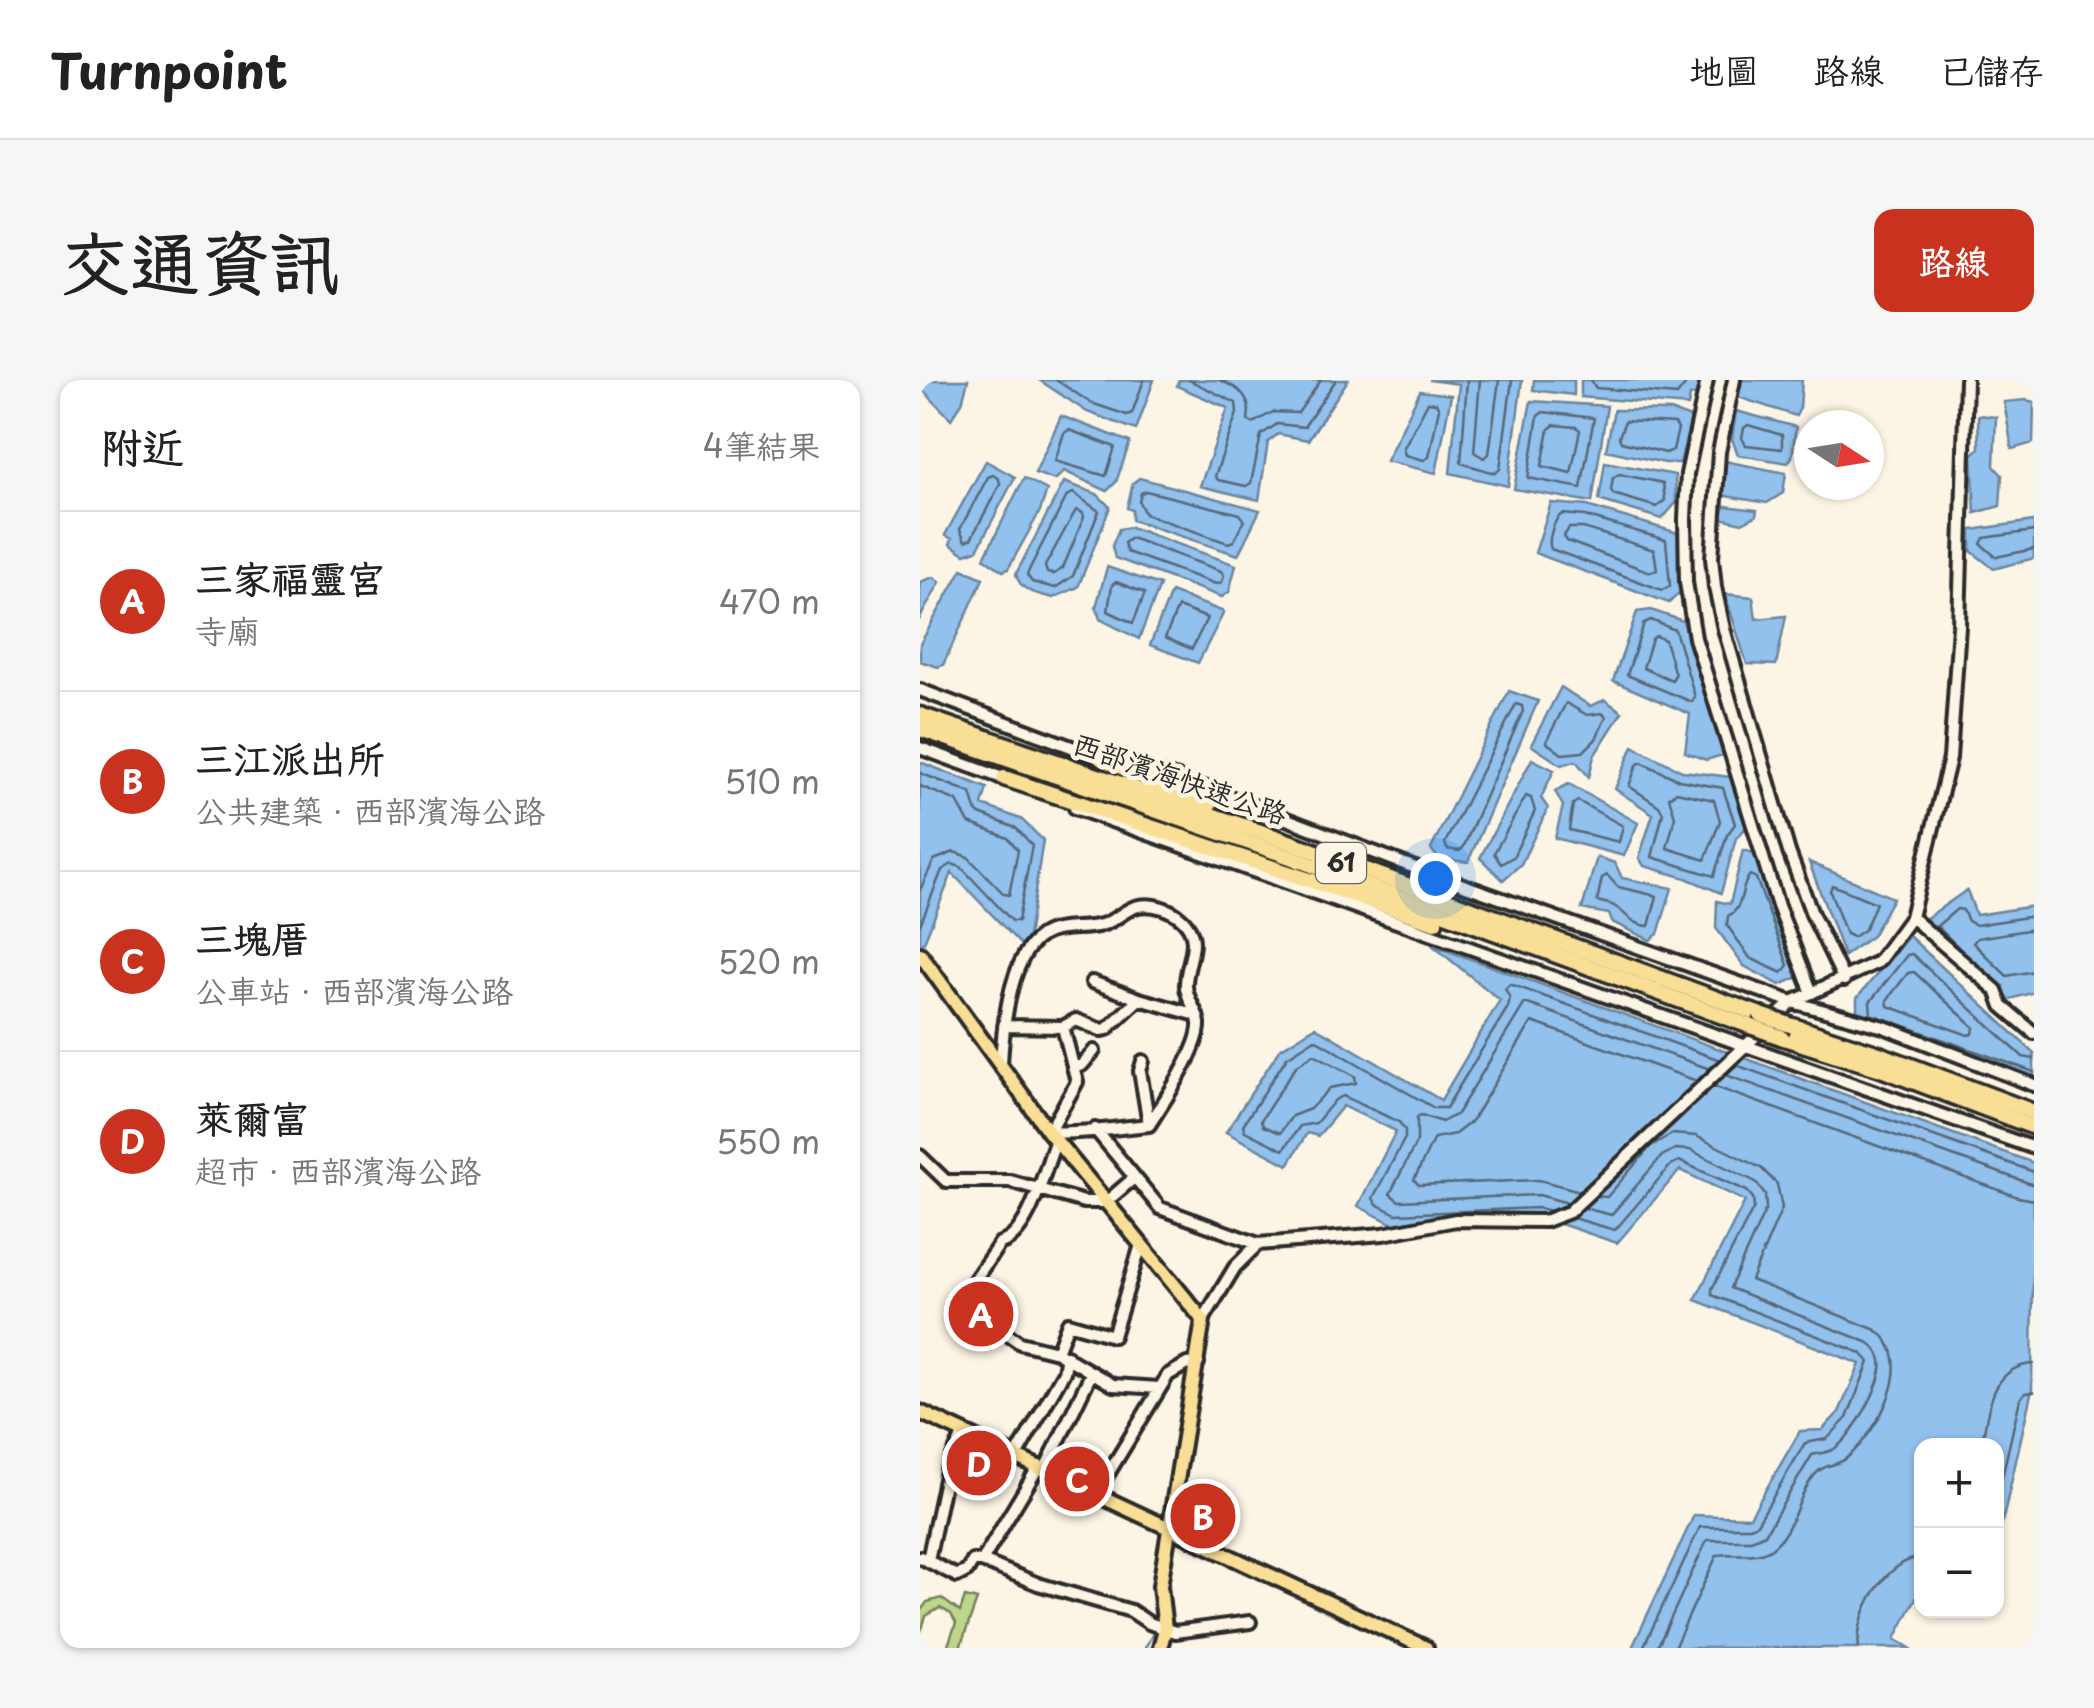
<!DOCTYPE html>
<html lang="zh-TW">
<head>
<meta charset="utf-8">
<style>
  :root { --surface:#fff; --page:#f6f6f6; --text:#222; --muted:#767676; --line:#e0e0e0; --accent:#c8321e }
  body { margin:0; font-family:"Playpen Sans","LXGW WenKai TC",sans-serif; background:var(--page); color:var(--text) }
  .controls { position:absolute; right:30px; bottom:30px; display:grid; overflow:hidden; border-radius:20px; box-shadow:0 2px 8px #0004 }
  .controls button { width:90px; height:90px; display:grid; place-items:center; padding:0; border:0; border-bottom:2px solid var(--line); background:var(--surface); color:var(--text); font:50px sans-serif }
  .compass { position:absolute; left:874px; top:30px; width:90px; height:90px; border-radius:50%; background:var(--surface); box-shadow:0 2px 8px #0004; rotate:102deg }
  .you { position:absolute; left:515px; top:498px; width:35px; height:35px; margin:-25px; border:8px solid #fff; border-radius:50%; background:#1a73e8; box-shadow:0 0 0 15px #1a73e833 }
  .badge { display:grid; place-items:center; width:65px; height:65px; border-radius:50%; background:var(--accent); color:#fff; font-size:32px; font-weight:700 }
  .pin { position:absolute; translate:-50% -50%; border:5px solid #fff; box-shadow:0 2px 10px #0006 }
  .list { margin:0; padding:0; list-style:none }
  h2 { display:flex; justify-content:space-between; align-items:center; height:130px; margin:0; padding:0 40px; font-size:42px }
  h2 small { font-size:32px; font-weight:400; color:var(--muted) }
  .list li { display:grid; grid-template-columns:65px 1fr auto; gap:30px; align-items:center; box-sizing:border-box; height:180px; padding:0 40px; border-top:2px solid var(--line) }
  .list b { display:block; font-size:38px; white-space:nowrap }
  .list p { margin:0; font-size:32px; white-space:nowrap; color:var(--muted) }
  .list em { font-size:32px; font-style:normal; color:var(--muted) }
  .map { position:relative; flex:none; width:1114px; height:1268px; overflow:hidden; border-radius:20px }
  header { display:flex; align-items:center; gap:60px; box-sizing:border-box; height:140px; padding:0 50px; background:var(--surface); border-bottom:2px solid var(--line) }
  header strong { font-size:48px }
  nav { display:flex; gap:55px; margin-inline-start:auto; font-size:35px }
  .intro { display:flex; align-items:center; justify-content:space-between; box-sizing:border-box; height:240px; padding:0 60px }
  h1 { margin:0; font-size:70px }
  .button { padding:25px 45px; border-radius:20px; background:var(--accent); color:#fff; font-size:35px; font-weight:700 }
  main { display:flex; gap:60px; padding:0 60px }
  aside { flex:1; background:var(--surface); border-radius:20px; box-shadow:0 2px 8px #0004 }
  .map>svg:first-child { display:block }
  .green { fill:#bdd68c; stroke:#74805c; stroke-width:2.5 }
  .water { fill:#93c1ed; stroke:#69859f; stroke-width:2.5 }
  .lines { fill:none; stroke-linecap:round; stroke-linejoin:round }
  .shore { stroke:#556779; stroke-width:2.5 }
  .stream { stroke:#69859f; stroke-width:2.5 }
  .minor-casing { stroke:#2b2b2b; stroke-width:18 }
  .major-casing { stroke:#2b2b2b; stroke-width:20 }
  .highway-casing { stroke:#2b2b2b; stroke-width:21 }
  .minor { stroke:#fcf5e5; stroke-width:10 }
  .major { stroke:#f9df96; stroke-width:12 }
  .highway { stroke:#f9df96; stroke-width:14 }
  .highway-bridge-casing { stroke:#2b2b2b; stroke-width:21; stroke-linecap:butt }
  .highway-bridge { stroke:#f9df96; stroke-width:14 }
  .labels { text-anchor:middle; stroke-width:9; stroke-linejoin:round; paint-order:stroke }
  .shield { fill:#fcf5e5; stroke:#6a6863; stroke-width:2.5 }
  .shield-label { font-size:25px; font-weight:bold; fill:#2b2b2b }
  .street-label { font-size:28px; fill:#2b2b2b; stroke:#fcf5e5 }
</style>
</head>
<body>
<header>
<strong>Turnpoint</strong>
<nav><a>地圖</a><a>路線</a><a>已儲存</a></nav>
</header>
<div class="intro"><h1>交通資訊</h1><a class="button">路線</a></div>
<main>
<aside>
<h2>附近<small>4筆結果</small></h2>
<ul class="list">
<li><span class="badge">A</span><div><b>三家福靈宮</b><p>寺廟</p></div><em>470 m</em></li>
<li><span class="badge">B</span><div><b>三江派出所</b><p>公共建築 · 西部濱海公路</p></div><em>510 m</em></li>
<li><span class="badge">C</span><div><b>三塊厝</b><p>公車站 · 西部濱海公路</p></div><em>520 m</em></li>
<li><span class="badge">D</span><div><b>萊爾富</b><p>超市 · 西部濱海公路</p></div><em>550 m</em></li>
</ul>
</aside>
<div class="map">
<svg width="1114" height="1268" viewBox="0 0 1114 1268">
  <rect width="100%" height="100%" fill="#fcf5e5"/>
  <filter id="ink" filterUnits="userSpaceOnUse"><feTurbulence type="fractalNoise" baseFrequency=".01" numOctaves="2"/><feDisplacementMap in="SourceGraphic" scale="20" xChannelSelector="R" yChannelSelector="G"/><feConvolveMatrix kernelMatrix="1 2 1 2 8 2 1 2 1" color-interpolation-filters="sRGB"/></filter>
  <g filter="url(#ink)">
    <path class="green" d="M45 1217 57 1220 40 1268H27L36 1243 31 1234 20 1228 6 1236 0 1255V1232L7 1222 21 1218 40 1232Z"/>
    <path class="water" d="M0 0H48L42 23 31 39 0 7Z
      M119 0H234L216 50 167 32Z
      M259 0H428L388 60 358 54 348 62 339 120 280 106 308 28 257 6Z
      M509 0H602L588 106 530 93 539 4Z
      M614 0H654V15L613 10Z
      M661 0H777L779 1 777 14 770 16 768 26 661 17Z
      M821 0H882L880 28 876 36 818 17Z
      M500 11 531 15 516 93 466 81Z
      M1106 20 1114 22 1113 63 1092 69 1084 22Z
      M611 21 687 26 672 122 594 109Z
      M694 30 751 31 771 38 760 83H745L686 70Z
      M816 31 876 47 872 77 868 83 818 75 812 59Z
      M1058 35 1076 37 1074 86 1082 95 1080 126 1055 133 1052 75 1059 68Z
      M141 36 210 62 196 102 187 111 144 91 135 100 115 93Z
      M66 81 95 97 57 170 45 174 30 164 32 159 25 155Z
      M804 81 866 93 863 113 847 123 800 115Z
      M685 82 755 95 756 123 742 139 679 120Z
      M104 98 127 110 120 131 88 189 83 191 64 178Z
      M219 98 340 130 318 175 212 140V130L207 128 213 103Z
      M144 102 177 114 190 127 158 207 133 218C118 214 100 212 96 194Z
      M631 123 667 126 758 153 761 211 749 223 615 173Z
      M805 126 837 130 836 136 822 143 801 138Z
      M1114 141V178L1074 189 1051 171V150Z
      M210 147 316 185 309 212 302 217 195 178 192 166 199 149Z
      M187 187 240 205 219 259 180 239 176 227Z
      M42 189 63 198 62 201 23 285 18 287 0 281V264Z
      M14 197 20 202 0 238V202Z
      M251 212 304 232 278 283 230 265Z
      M805 214 833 217 836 239 866 236 856 285 827 284Z
      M731 230 763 241 803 375 786 380 765 372 770 334 693 301 717 232Z
      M641 307 670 326 685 320 702 332 674 376 669 397 656 381 641 385 611 365Z
      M589 311 618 321 548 482 519 479 511 469Z
      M713 366 762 391 810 397 827 447 816 458 801 513 766 498 724 486 719 478 733 434 695 409Z
      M612 379 634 390 621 418 628 428 601 484 583 500 560 478Z
      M0 382 67 408 62 425 101 439 123 460 106 570 32 493 0 572Z
      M649 404 718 443 704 476 635 458 643 426 635 411Z
      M823 470 837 474 883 595 860 605 824 586 796 548 797 521 810 524Z
      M677 477 695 483 702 498 752 508 738 554 730 560 692 542 689 534 662 529Z
      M889 482 973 518 952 556 924 576Z
      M1047 510 1056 535 1114 526V612L1088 620 1076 617 998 544Z
      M989 556 1114 673V703L942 641 937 632V618Z
      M512 565 1114 783 1112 1009 1081 1148 1077 1160 1076 1066H1002L1001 1208 975 1259 990 1268H712L774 1135 830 1137 880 1051 902 1050 919 1032 940 984 775 920 825 821 760 790 697 863 620 837 473 844 438 826 476 751 423 726 398 756 387 753 368 785 306 752 360 669 395 647 521 720 580 620Z"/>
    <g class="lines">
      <path class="shore" d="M136 0 171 23 207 35 212 33 224 0
        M269 0 316 23 317 33 295 96 298 100 326 106 331 103 341 55 357 44 384 47 416 0
        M300 0C320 9 332 16 328 40L333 43 353 32 378 33 401 0
        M547 0 541 83 575 93 580 89 592 0
        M560 0 554 72 564 78 569 74 579 0
        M671 0 676 8 757 15 769 0
        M508 22 516 23 519 28 509 77 504 80 485 75 483 69Z
        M623 32 674 38 661 108 608 98 618 36Z
        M705 41 755 44 758 49 753 70 746 73 701 62 699 57Z
        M634 45 656 47 660 50 651 93 622 86 629 49Z
        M828 45 862 55V69L826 65 822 58 824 48Z
        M149 50 195 67 186 96 135 81 144 53Z
        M699 94 743 103 745 120 737 127 693 114 691 110 693 98Z
        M73 95 79 99 80 104 51 159 45 161 40 149 68 97Z
        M226 111 320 134 324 140 314 161 308 163 225 134 219 122 221 113Z
        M153 113 179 131 153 196 135 208 112 202 107 195 111 186 147 116Z
        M156 130 163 133 164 137 143 188 134 194 127 193 125 186Z
        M642 134 665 136 746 160 750 206 742 210 631 169C627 160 634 139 642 134Z
        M649 148H663L734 170 737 190 730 192 647 161 644 156Z
        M1114 151 1064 158 1061 164 1076 177 1114 169
        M211 158 301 191 304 195 302 202 296 204 207 172 204 163Z
        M196 202 225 213 213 243 188 231 192 205Z
        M258 227 287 238 272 269 245 258Z
        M731 240 755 250 775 317 772 322 707 295 724 243Z
        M736 256 745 260 755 295 752 300 723 288 732 259Z
        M646 323 667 335 682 333 686 337 676 359 663 372 642 374 626 362Z
        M596 324 602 326 603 331 543 468 539 471 527 469 525 463Z
        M721 382 759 400 803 408 815 444 807 455 794 496 732 477 743 433 739 426 709 406 717 385Z
        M0 393 51 413 57 433 96 448 112 465 98 541H92L41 487 32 484 22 490 0 545
        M0 406 37 421 49 443 88 458 98 470 89 515 84 514 48 477 34 472 14 480 0 510
        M756 412 794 420 800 441 785 480 747 468 755 437 749 417Z
        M606 416 611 418 615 431 593 477 581 484 574 473Z
        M658 421 703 446 699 462 649 450 653 424Z
        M687 495 698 507 737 516 729 546C712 545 707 534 694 526 689 523 683 523 677 521L682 498Z
        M830 495 836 498 868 585 862 593 830 578 807 545 808 536C825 527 819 508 830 495Z
        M912 505 956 523 945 549 933 557 926 554 910 511Z
        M1114 549 1057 558 1053 563 1087 596 1114 591
        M1039 568 1017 546 1037 529 1043 530 1048 541 1056 545 1114 536
        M994 592 1054 647 1053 654 1048 655 968 626 967 620 988 593Z
        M394 674 435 696 436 703 410 708 390 729 372 736 360 753 343 746 341 740 376 686Z
        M1114 679 1103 677 992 574 987 575 950 622 951 634 1114 692
        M816 685 1114 792
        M806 695 1114 805
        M793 706 1098 817 1114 820
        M660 811 619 800 499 805 494 800 514 758 535 754 551 742 612 642 777 701
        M676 816 687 817 731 766 752 754 776 756 841 788 857 804 862 828 831 900 956 950C999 980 958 1051 928 1077 920 1085 908 1084 900 1090 878 1107 876 1152 850 1169 834 1179 814 1172 797 1175L754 1268
        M648 823 619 815 479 821 470 814 497 761V737L501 735 522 742 537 734 605 623 790 689
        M664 828 691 835 742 776 755 769 770 770 836 802 845 814 846 828 810 908 947 962C954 966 959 971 961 980 965 1001 933 1057 914 1069 908 1073 899 1073 892 1075L845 1154 831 1160H787L737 1268
        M631 831 619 828 476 834 456 824 453 818 485 758V750L479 742 423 716 415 720 396 743 380 746 363 770 325 751 323 745 367 677 395 659 514 728H526L588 627 590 618 585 609 590 604 800 680
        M653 838 695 850 751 785 759 781 827 811 833 818 834 827 792 909V915L941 973 949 982 927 1038 907 1059 885 1063 837 1144 830 1147H780L723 1268
        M1061 1066C1069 1031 1070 986 1114 984
        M1076 1123 1100 1019 1105 1013 1114 1012
        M939 1268C934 1235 966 1179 1002 1177"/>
      <path class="stream" d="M225 1268 233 1253"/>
      <defs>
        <path id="minor" d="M787 0 767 94 765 139 766 202 775 258 858 526 892 613
          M814 0 799 72 792 178 795 207 804 249 869 472 892 534 924 600
          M1046 0 1039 246 1030 378 991 537 1076 610 1082 626 1114 653
          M0 310 186 380
          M0 368 88 400
          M213 386 265 400 490 486 872 622 964 647 1114 705
          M155 428 1114 768
          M172 602 219 619
          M84 646 143 647 156 640 181 650 187 649 219 619 277 635
          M223 681 220 691 229 744
          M81 683C83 648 90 566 129 552 146 546 164 550 181 545 194 542 203 531 215 527 238 520 272 536 273 562 273 577 265 592 266 607 267 619 277 630 279 643 281 667 243 723 229 745 195 748 163 754 129 752L157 702 143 647
          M153 688 162 685 174 671
          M175 749 240 828 338 864
          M0 776 26 801H90L164 822H186L214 798
          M36 927 80 863C109 857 125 787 136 760
          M283 940 315 887 338 864 463 854 536 840 625 841 649 832 872 622 958 582 991 537
          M90 956 100 963 137 972 193 1005 239 1008
          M137 972 148 943 193 956 221 865
          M96 1076 144 992 147 976
          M125 1089 171 994
          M177 1112 248 995 267 984 278 983
          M0 1177 37 1196 47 1191 53 1181H62L118 1204 211 1231 229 1243 255 1252 330 1242
          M8 1180 27 1090 44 1052
          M62 1181 119 1086"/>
        <path id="major" d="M0 574 129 752 283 940 240 1206 245 1249 240 1268
          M0 1032 506 1268"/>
        <path id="highway" d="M0 335 364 460 841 635
          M0 349 359 473 830 646
          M181 378 289 425
          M84 398 515 542
          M873 646 962 675 1114 732
          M861 657 958 688 1114 747"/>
      </defs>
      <use href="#minor" class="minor-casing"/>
      <use href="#major" class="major-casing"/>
      <use href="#highway" class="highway-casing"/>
      <use href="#minor" class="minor"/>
      <use href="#major" class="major"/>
      <use href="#highway" class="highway"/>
      <defs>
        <path id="highway-bridge" d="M841 635 873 646
          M830 646 861 657"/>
      </defs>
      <use href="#highway-bridge" class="highway-bridge-casing"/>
      <use href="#highway-bridge" class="highway-bridge"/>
    </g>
  </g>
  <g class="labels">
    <rect class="shield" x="396" y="463" width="50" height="40" rx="8"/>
    <g class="shield-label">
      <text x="421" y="492">61</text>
    </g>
    <g class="street-label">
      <text transform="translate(260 399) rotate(19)" y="10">西部濱海快速公路</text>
    </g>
  </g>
</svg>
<div class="controls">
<button>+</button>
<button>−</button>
</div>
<svg class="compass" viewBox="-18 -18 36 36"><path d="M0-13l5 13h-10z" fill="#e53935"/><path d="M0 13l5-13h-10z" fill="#767676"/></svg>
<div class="you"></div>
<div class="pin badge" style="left:61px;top:934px">A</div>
<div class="pin badge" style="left:283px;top:1136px">B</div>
<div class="pin badge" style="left:157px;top:1099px">C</div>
<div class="pin badge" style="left:59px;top:1083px">D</div>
</div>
</main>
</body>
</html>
